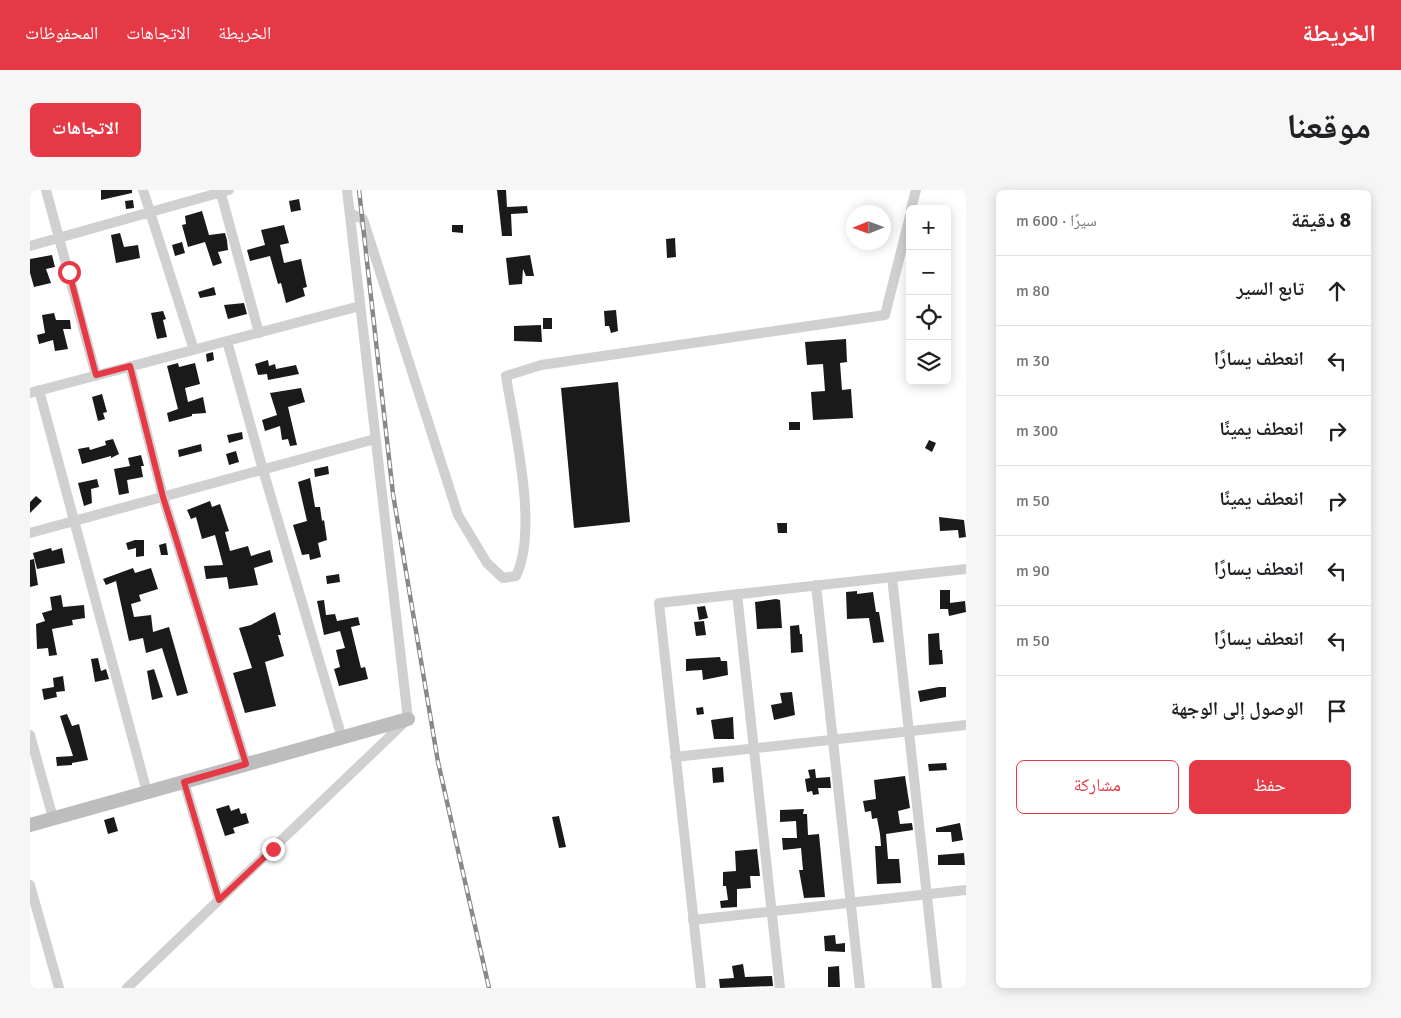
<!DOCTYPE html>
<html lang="ar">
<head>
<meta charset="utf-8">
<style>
  :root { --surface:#fff; --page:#f6f6f6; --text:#202124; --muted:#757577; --line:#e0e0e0; --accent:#e63946 }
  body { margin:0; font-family:Signika,"Noto Naskh Arabic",sans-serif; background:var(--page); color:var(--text); direction:rtl }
  .controls { position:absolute; right:15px; top:15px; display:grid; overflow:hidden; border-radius:8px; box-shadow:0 2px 12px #0003 }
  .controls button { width:45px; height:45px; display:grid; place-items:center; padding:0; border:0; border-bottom:1px solid var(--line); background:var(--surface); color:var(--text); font:25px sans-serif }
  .compass { position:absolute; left:816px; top:15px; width:45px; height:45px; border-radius:50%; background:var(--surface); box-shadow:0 2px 12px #0003; rotate:269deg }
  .stop { position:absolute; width:15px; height:15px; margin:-11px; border:4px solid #e63946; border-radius:50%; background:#fff }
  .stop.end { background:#e63946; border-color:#fff; box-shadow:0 1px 5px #0008 }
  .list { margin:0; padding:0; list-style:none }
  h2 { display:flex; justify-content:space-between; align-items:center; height:65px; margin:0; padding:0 20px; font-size:21px }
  h2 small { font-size:16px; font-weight:400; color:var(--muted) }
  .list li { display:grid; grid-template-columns:32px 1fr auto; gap:15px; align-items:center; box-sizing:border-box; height:70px; padding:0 20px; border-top:1px solid var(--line) }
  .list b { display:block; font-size:19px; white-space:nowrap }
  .list em { font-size:16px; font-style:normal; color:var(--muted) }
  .actions { display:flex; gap:10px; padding:15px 20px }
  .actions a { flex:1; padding:11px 0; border:1px solid var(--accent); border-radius:8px; text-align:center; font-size:18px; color:var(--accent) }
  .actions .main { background:var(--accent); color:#fff }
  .icon { flex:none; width:28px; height:28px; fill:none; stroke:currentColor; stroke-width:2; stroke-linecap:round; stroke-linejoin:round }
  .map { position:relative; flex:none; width:936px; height:798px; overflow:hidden; direction:ltr; border-radius:8px }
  header { display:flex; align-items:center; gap:30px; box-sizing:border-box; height:70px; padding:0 25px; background:var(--accent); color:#fff }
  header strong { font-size:24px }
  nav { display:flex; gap:28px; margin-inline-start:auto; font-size:18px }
  .intro { display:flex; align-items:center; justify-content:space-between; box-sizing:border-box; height:120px; padding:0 30px }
  h1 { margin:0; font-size:35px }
  .button { padding:12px 22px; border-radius:8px; background:var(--accent); color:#fff; font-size:18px; font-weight:700 }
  main { display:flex; gap:30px; padding:0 30px }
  aside { flex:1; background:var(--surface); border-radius:8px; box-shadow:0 2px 12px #0003 }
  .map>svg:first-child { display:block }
  .building { fill:#1a1a1a }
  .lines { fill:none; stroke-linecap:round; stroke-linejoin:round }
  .street { stroke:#d0d0d0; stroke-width:10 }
  .secondary { stroke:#bdbdbd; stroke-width:14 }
  .rail-casing { stroke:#888; stroke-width:4.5 }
  .rail { stroke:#fff; stroke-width:2.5; stroke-dasharray:8; stroke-linecap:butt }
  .route { stroke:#e63946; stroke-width:6 }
</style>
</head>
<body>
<header>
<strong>الخريطة</strong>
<nav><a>الخريطة</a><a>الاتجاهات</a><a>المحفوظات</a></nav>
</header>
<div class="intro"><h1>موقعنا</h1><a class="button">الاتجاهات</a></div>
<main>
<aside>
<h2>8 دقيقة<small>سيرًا · 600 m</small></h2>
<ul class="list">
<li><svg class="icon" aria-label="ahead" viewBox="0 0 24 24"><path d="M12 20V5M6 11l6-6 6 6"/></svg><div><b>تابع السير</b></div><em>80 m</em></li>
<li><svg class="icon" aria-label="left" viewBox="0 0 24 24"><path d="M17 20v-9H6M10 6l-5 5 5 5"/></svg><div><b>انعطف يسارًا</b></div><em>30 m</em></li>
<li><svg class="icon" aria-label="right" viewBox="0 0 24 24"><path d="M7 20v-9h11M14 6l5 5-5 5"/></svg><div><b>انعطف يمينًا</b></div><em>300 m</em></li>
<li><svg class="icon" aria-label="right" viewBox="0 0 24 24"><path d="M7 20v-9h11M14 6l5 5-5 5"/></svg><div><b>انعطف يمينًا</b></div><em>50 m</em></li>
<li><svg class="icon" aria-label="left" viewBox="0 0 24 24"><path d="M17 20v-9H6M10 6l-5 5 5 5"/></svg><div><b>انعطف يسارًا</b></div><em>90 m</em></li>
<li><svg class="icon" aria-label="left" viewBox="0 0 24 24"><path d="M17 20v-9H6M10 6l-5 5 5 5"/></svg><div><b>انعطف يسارًا</b></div><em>50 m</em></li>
<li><svg class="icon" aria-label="arrive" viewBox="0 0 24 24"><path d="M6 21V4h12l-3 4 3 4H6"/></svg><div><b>الوصول إلى الوجهة</b></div></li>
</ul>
<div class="actions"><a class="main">حفظ</a><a>مشاركة</a></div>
</aside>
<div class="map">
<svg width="936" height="798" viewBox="0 0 936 798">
  <rect width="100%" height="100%" fill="#fff"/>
  <path class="building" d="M71 0H102V3L71 10Z
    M467 0H476L477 17 497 16 498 23 481 24 482 46H472Z
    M269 9 271 20 261 22 259 11Z
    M103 10 104 18 96 19 95 11Z
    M172 21 179 45 195 43 197 50 198 60 188 62 192 73 183 76 175 52 158 57 152 35 156 34 155 26Z
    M254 35 259 53 250 55 254 73 271 69 277 97 273 98 275 106 256 113 251 93 248 94 240 66 220 71 217 60 235 55 231 40Z
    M422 35H433V43L422 42Z
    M90 43 94 57 108 55 110 68 86 73 81 45Z
    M645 48 646 67 637 68 636 49Z
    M152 52 155 63 145 66 142 55Z
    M22 65 25 77 16 79 21 93 4 97 0 83V69Z
    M500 65 504 86H496L493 79 492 94 479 95 476 68Z
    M184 97 186 105 170 108 168 102Z
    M214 113 217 124 198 129 194 115Z
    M586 120 588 141 581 143 579 136H575L574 121Z
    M133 121 136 129 133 130 137 147 127 149 121 123Z
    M24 123 26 130H40L41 139H33L38 159 25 161 23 150 9 154 7 145 15 143 12 125Z
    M513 128H522V139H513Z
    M511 135 512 152 484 151V136Z
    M816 149 817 172 810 173 812 200 821 199 823 228 783 230 781 202 795 201 793 174 777 175 775 152Z
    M183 162 184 170 177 172 176 164Z
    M238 170 239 176 245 174 246 179 266 175 269 184 238 190 237 184 228 185 225 174Z
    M148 173 149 177 165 173 170 194 155 198 158 212 173 207 176 223 162 224V226L139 232 137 223 148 219 137 176Z
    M588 192 600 332 544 338 531 198Z
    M271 198 275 212 258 217 267 255 260 256 258 249 252 250 250 236 235 241 232 230 247 225 240 203Z
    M72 204 77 222 73 223 75 229 68 231 62 207Z
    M759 232H770V240H759Z
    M212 242 213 249 199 253 197 245Z
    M83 249 89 264 81 268V266L52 274 48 259 59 257 60 260 76 255 75 251Z
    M899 250 906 253 902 262 895 258Z
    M171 254 172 261 149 267 148 260Z
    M206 261 209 272 199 275 196 264Z
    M111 265 114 276H111L113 287 97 290 99 303 89 305 84 279 100 276 98 268Z
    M298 276 299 284 285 287 284 279Z
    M280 288 285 317H290L292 331 294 330 297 350 288 353 291 367 280 370 279 364 272 365 263 335 277 331 268 292Z
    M67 289 69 297 61 299 62 313 54 316 48 293Z
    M6 306 12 311 0 323V312Z
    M180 311 182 317 190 314 199 341 195 342 200 361 218 356 221 366 240 360 243 372 224 378 228 395 199 399 197 387 176 389 174 376 193 375 185 345 172 349 166 327 161 329 157 320Z
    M909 327 934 330 936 347 929 348 928 340 910 341Z
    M747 333H757V343H748Z
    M105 350H114V366L106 367V358L98 360 96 353Z
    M136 353 138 365H131L129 355Z
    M21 358 22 361 32 358 35 373 7 379 3 363Z
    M4 369 8 395 0 397V370Z
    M103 378 105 383 121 378 128 399 109 405 111 411 101 414 104 427 121 425 123 442 139 437 158 503 147 506 132 458 116 463 113 448 99 451 86 391 76 395 73 389Z
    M309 384 310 392 297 394 296 386Z
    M910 400H920V413L935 411 936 422 919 426 918 419H910Z
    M827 401V404L843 402 846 422H849L854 452 843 453 839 428 817 429 816 402Z
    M31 405 33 417 54 415 55 428 42 430 43 435 22 439 27 465 19 466 18 458 7 459 6 434 15 431 12 423 22 420 20 407Z
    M746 409 750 410 752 438 727 439 725 412Z
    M294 410 296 425 305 424 307 431 328 427 330 435 321 437 331 478 335 477 338 489 309 496 304 479 310 477 306 460 315 458 310 441 294 445 287 411Z
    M675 416 678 428 669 430 667 417Z
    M245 422 251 445H248L254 466 235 472 246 516 215 523 203 483 222 478 209 438 221 435Z
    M674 431 676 445 666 446 664 432Z
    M769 435 770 444H772L773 462 761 463 760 436Z
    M909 443 910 460H912L913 474 899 475 898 444Z
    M690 467 691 471H697L698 485 673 490 672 480 656 481V469Z
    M68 468 71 481 76 479 79 489 65 492 61 469Z
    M124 479 133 507 122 510 117 481Z
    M33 486 35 501 26 502 27 507 14 510 12 499 24 497 23 488Z
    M909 497H916V507L890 512 888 501Z
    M762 502 765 525 744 530 741 515 752 513 750 503Z
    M673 517 674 524 667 525 666 518Z
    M37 524 42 536 49 534 58 570 42 573V575L27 576 26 567 43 566 30 526Z
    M703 527 704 549H684L681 530Z
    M916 573 917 580 899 581 898 574Z
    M693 577 694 592 683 593 682 578Z
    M785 579 786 588 800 587 801 598H788L789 604 783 605 782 601 777 602 775 589 780 588 778 580Z
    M875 586 880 618 868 621 870 634 882 633 883 640 856 644 858 669H869L871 693 847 694 845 656H851L850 644 847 628 842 629 841 621 835 622 833 611 846 609 844 590Z
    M199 615 201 621 209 618 211 624 216 623 219 633 203 638 205 643 195 646 186 619Z
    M774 619 773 624H777L778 645 789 644 795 707 774 708 769 680H773L771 658 753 660 752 648H767L766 631 750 632V620Z
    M529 626 536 657 529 658 522 627Z
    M84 627 88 641 78 644 74 630Z
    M930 633 933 650 922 652 921 642H906V638Z
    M727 659 730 686H720L721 698 707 699V717L691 718 690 711 698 710 696 696H693V682L706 681 705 661Z
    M934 663 935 675H908V665Z
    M805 745 806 754 815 753V762L795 761 794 746Z
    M713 774 715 787 742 786 743 796 690 798 689 789 704 788 702 776Z
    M809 776 810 797H798V777Z"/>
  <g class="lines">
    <path class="street" d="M16 0 66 185
      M113 0 164 160
      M190 0 229 143
      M881 19 886 0
      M320 23 333 29 428 325 457 373 473 388 486 386C509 339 484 238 476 186L511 175 855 125 880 26
      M0 56 199 0
      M197 151 233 280 312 548
      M100 176 133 307 216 574
      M9 200 117 602
      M0 203 330 116
      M0 343 345 249
      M862 387 907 798
      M786 395 830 798
      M707 404 750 798
      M0 545 23 628
      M645 567 936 535
      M154 592 189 710
      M0 695 29 798
      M663 730 936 700
      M97 798 378 529 317 0
      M671 798 629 413 936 379"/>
    <path class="secondary" d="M0 635 378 529"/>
    <defs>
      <path id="rail" d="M329 0 363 304 408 572 459 798"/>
    </defs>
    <use href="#rail" class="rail-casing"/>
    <use href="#rail" class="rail"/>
  </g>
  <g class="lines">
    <path class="route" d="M39 82 66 185 100 176 133 307 216 574 154 592 189 710 243 659"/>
  </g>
</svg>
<div class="controls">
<button>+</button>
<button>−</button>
<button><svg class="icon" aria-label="locate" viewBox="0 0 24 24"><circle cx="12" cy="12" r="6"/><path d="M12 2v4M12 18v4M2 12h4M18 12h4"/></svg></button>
<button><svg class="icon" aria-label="layers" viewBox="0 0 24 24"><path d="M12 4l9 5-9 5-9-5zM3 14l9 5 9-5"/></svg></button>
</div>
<svg class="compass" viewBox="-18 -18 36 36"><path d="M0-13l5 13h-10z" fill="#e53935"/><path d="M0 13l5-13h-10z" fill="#757577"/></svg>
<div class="stop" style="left:39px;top:82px"></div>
<div class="stop end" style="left:243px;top:659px"></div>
</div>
</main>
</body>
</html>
